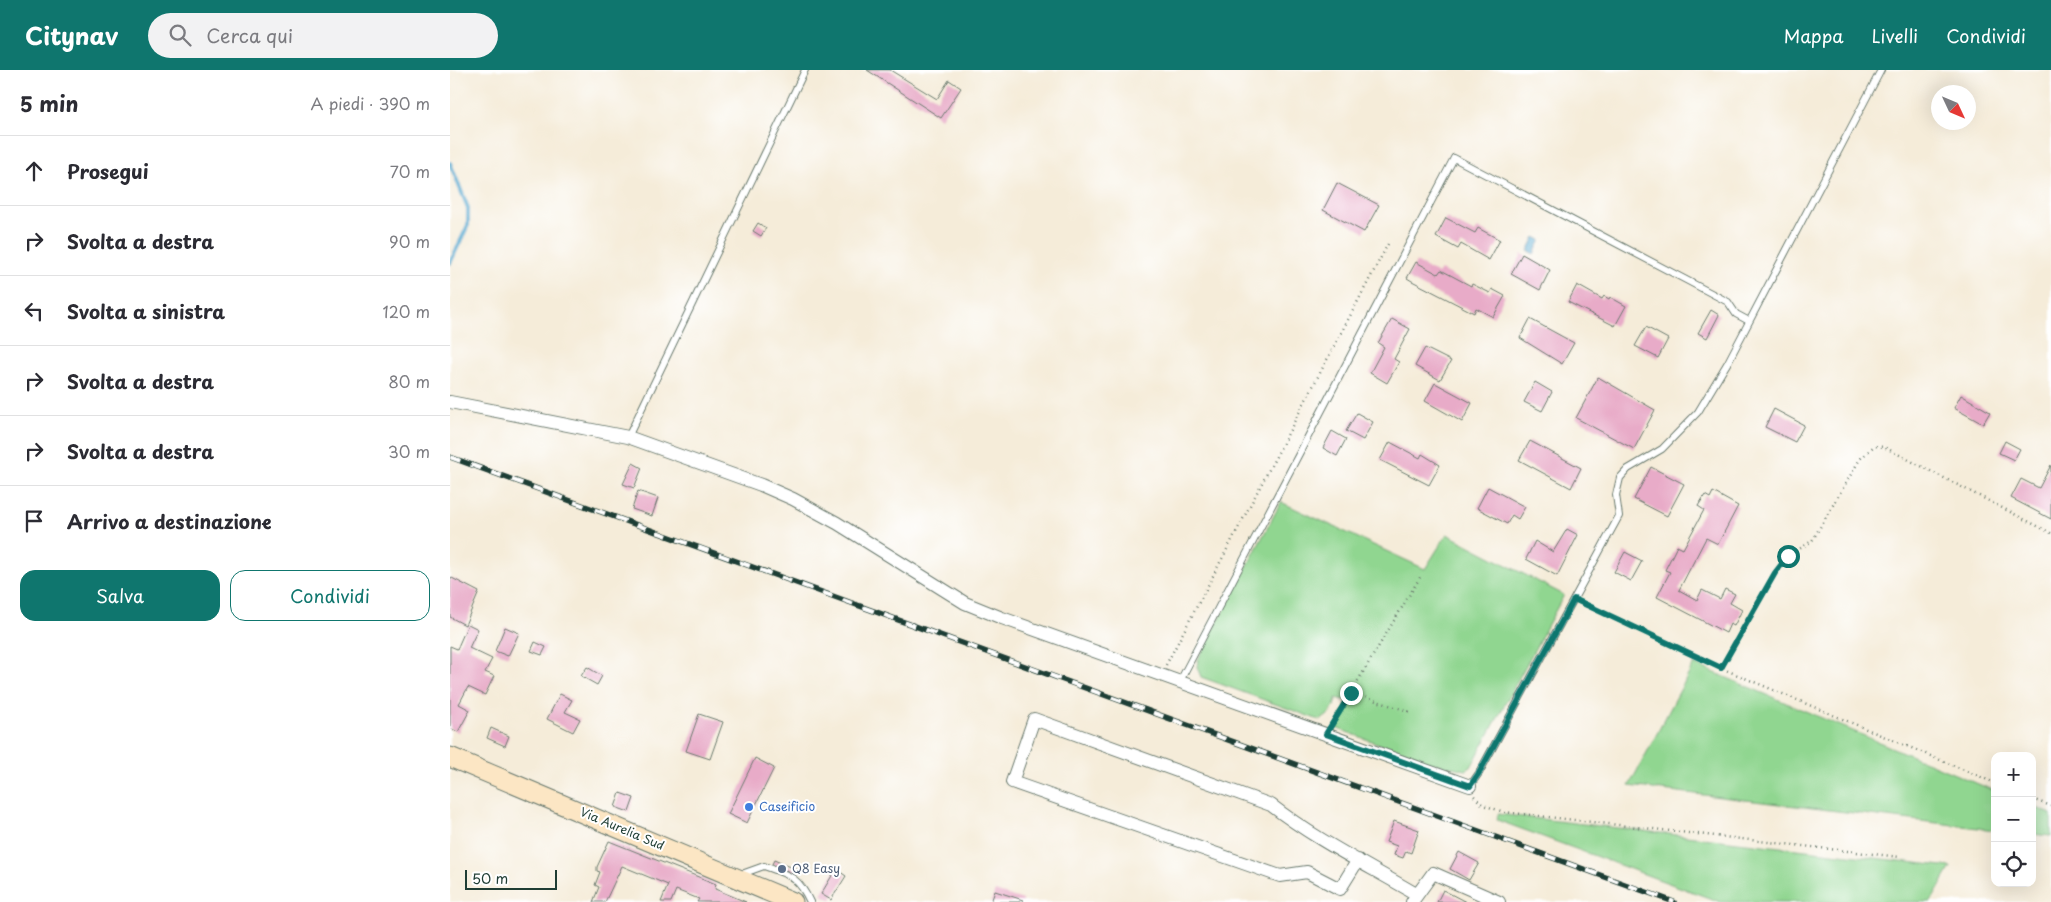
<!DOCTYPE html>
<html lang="it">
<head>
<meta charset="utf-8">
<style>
  :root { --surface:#fff; --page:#f2f2f3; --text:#2b2b33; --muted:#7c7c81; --line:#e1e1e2; --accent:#0f766e }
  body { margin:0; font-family:"Playpen Sans",sans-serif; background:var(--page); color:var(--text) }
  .controls { position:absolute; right:15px; bottom:15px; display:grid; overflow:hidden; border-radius:10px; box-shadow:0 5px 20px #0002 }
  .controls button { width:45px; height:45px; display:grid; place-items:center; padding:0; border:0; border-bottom:1px solid var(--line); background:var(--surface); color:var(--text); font:25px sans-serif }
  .compass { position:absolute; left:1481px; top:15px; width:45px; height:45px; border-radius:50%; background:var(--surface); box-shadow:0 5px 20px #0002; rotate:134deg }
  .scale { position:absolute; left:15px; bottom:12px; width:92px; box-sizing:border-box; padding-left:5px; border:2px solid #1f3d34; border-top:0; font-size:14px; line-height:18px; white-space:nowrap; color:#1f3d34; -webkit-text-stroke:4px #fff; paint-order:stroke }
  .stop { position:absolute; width:15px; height:15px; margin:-11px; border:4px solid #0f766e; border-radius:50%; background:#fff }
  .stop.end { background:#0f766e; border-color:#fff; box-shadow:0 1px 5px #0008 }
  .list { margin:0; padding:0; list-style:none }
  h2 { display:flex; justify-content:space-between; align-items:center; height:65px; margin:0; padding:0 20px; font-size:21px }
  h2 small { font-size:16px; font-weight:400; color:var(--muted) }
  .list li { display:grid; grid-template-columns:32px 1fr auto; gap:15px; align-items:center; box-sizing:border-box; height:70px; padding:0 20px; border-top:1px solid var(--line) }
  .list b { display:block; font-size:19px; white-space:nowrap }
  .list em { font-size:16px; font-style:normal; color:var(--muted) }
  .actions { display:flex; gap:10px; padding:15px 20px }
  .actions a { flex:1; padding:11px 0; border:1px solid var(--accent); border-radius:15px; text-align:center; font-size:18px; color:var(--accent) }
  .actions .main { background:var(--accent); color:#fff }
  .icon { flex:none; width:28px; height:28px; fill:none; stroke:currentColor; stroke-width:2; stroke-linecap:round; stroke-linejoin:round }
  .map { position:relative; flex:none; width:1601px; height:832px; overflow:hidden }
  header { display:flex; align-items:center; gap:30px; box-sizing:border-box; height:70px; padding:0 25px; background:var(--accent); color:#fff }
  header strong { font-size:24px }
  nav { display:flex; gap:28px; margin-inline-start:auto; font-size:18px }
  .search { width:350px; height:45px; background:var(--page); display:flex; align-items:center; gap:12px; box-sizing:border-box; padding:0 18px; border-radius:28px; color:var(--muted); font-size:19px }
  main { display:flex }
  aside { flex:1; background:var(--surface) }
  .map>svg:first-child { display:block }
  .green { fill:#90d690; stroke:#588a62 }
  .water { fill:#52a7ce; stroke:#387281 }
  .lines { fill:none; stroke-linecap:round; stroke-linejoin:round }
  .stream { stroke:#52a7ce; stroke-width:4 }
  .building { fill:#e8abc8 }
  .lane-casing { stroke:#6a7a6e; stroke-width:8 }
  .street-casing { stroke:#6a7a6e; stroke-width:14 }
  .secondary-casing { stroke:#6a7a6e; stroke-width:21 }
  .path { stroke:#6a7a6e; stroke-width:2.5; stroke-dasharray:1 4; stroke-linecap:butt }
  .lane { stroke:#fff; stroke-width:6 }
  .street { stroke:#fff; stroke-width:12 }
  .secondary { stroke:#fce6c4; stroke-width:19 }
  .rail-casing { stroke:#1f3d34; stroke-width:5.5 }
  .rail { stroke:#fff; stroke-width:4; stroke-dasharray:11; stroke-linecap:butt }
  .route { stroke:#0f766e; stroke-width:6 }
  .shop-dot { fill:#3f7fe0; stroke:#fff; stroke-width:2 }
  .service-dot { fill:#5c6f8a; stroke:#fff; stroke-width:2 }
  .labels { text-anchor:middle; stroke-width:4; stroke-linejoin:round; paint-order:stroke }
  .shop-label { font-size:12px; fill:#366cbe; stroke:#fff; text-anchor:start }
  .street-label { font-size:12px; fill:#1f3d34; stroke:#fff }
  .service-label { font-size:12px; fill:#4e5e75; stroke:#fff; text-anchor:start }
</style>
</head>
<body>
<header>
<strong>Citynav</strong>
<div class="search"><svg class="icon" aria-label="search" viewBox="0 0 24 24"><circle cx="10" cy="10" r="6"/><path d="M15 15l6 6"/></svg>Cerca qui</div>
<nav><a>Mappa</a><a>Livelli</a><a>Condividi</a></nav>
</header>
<main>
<aside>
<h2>5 min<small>A piedi · 390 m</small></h2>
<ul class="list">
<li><svg class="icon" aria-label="ahead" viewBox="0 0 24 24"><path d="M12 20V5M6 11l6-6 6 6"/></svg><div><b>Prosegui</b></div><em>70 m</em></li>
<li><svg class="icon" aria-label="right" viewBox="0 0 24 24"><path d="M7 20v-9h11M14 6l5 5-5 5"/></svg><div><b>Svolta a destra</b></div><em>90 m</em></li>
<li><svg class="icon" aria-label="left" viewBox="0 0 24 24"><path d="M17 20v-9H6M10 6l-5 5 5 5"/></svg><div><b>Svolta a sinistra</b></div><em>120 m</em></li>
<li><svg class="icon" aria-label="right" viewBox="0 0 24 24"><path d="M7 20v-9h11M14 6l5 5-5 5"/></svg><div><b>Svolta a destra</b></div><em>80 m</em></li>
<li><svg class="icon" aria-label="right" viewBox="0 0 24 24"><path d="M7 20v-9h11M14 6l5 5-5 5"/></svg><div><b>Svolta a destra</b></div><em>30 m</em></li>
<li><svg class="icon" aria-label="arrive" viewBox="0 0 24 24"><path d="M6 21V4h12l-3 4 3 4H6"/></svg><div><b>Arrivo a destinazione</b></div></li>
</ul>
<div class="actions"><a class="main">Salva</a><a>Condividi</a></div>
</aside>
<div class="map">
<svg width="1601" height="832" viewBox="0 0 1601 832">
  <rect width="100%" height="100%" fill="#fff"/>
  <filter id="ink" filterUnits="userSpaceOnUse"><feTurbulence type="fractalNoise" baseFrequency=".02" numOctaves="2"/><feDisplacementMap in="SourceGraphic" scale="10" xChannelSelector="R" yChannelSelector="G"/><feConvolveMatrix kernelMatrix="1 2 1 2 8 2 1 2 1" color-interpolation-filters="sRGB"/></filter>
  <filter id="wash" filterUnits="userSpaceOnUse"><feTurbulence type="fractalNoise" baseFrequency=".0096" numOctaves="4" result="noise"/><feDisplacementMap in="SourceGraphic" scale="20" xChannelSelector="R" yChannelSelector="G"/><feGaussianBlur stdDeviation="1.12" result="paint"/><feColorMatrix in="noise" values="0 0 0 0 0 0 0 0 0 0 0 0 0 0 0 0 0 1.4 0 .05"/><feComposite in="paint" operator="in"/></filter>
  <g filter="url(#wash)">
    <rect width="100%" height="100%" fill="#f5ecd9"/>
    <path class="green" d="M831 432 975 499 997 464 1114 525 1021 697 1016 700 978 692 886 658 898 631 886 628C886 637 878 648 869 650L751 607 747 597 748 589Z
      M1244 594 1545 721V760L1179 716Z
      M1582 736 1601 744V766L1582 764Z
      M1048 744 1501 797 1481 832H1270L1047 750Z"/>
    <path class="water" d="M1085 167 1091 170 1084 184 1078 181Z"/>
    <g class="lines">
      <path class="stream" d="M0 93 18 138V155L0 193"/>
    </g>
    <g id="blocks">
      <path class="building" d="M417 0H440L487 29 499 10 511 18 491 48Z
        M887 113 929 135 914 162 873 140Z
        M996 148 1025 163 1028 158 1050 170 1039 190 1011 174 1008 179 986 167Z
        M308 153 316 158 311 166 303 161Z
        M1072 184 1100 200 1090 220 1061 204Z
        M966 192 988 204 991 200 1021 216 1022 214 1040 223 1042 219 1055 226 1043 247 1026 238 1024 243 962 211 957 208Z
        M1127 215 1152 229 1154 226 1159 229 1160 227 1176 236 1165 256 1118 232Z
        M1261 240 1269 245 1257 268 1248 263Z
        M942 249 960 259 944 289 949 292 937 313 920 303 934 277 928 273Z
        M1080 249 1124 273 1112 294 1070 268Z
        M1196 257 1218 269 1208 288 1185 276Z
        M975 278 1001 291 990 310 965 296Z
        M1148 307 1205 340 1184 379 1126 348Z
        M1085 312 1102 322 1092 341 1074 332Z
        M985 313 1022 333 1012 352 975 331Z
        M1511 325 1540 342 1533 354 1504 338Z
        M1324 339 1354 355 1345 372 1315 357Z
        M907 343 923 352 913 370 896 361Z
        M882 361 896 369 887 386 873 378Z
        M1080 371 1131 398 1121 418 1069 390Z
        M1555 371 1570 379 1564 390 1549 383Z
        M940 372 970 388 972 384 990 395 979 415 930 390Z
        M183 393 192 398 184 418 173 414Z
        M1601 395V449L1561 428 1571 409 1589 418Z
        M1201 397 1234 414 1217 446 1184 429Z
        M1038 417 1075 437 1068 449 1062 445 1057 454 1027 438Z
        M188 421 208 428 202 446 182 439Z
        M1263 422 1288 436 1268 474 1256 468 1229 520 1247 530 1252 520 1270 529 1275 519 1285 524 1280 533 1292 540 1284 556 1280 554 1276 563 1207 527 1220 502 1215 500 1227 476 1233 479 1254 440 1248 436 1255 425 1260 428Z
        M1117 459 1128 465 1107 506 1076 489 1085 471 1103 482Z
        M1175 482 1192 491 1181 511 1164 502Z
        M0 507 29 522 15 555 0 547Z
        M18 554 28 559 19 578 42 589 35 602 44 606 35 625 18 617 9 634 20 640 8 662 0 658V576L7 579Z
        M55 557 69 563 58 586 45 581Z
        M85 572 96 577 92 585 81 581Z
        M137 597 152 606 147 615 131 606Z
        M110 624 122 630 115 642 130 649 123 662 97 649Z
        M249 644 273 652 260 689 236 681Z
        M41 658 59 666 55 676 37 668Z
        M305 688 324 698 297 753 278 744Z
        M170 723 184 728 179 742 165 737Z
        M944 751 969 760 961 783 956 781 953 788 944 785 947 776 936 772Z
        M159 771 266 814 265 819 296 832H247L249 829 226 820 221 832H211L218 815 172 796 155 832H143L149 817 145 815 150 802 147 801V797Z
        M1009 782 1029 793 1019 810 1000 799Z
        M324 790 348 800 346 805 322 794Z
        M386 799 396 806 381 830 371 824Z
        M993 820 1016 832H987Z
        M545 821 573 830V832H541Z"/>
    </g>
  </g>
  <g filter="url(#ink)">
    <use href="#blocks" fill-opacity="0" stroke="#6a7a6e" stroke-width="1"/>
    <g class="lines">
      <defs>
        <path id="lane" d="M178 367 355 0
          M730 611 1004 88 1278 232 1286 244 1299 251
          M1020 716 1029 703 1169 446 1166 425 1170 408 1178 399 1212 379 1248 342 1278 292 1431 0
          M289 805 314 796C339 805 348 806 360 832"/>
        <path id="street" d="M0 332 178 367 311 415 343 429 387 453 515 533 552 548 1020 716
          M908 790 890 819 857 802 830 806 562 712 584 649 821 735C866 770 917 795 966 824
          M962 832 983 803 1049 832"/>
        <path id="secondary" d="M0 687 343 832"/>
      </defs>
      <use href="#lane" class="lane-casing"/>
      <use href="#street" class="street-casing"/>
      <use href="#secondary" class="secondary-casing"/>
      <path class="path" d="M1132 533 1271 598 1545 713
        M716 595 938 174
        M1271 598 1325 503 1338 486 1362 471 1410 389 1424 376 1434 377 1601 463
        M901 623 961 642
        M882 654 972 504
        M1024 726 1033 735 1054 742 1450 787
        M1582 729 1601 736"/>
      <use href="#lane" class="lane"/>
      <use href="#street" class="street"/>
      <use href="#secondary" class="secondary"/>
      <defs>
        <path id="rail" d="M0 387 1224 832"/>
      </defs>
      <use href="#rail" class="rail-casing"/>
      <use href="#rail" class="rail"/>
    </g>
  </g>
  <g class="lines" filter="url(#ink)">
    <path class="route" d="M901 623 876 664 1020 716 1029 703 1124 529 1271 598 1325 503 1338 486"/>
  </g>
  <circle class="shop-dot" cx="299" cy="737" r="5"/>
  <circle class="service-dot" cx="332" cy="799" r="5"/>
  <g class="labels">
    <g class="shop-label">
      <text x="309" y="741">Caseificio</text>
    </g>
    <g class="street-label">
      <text transform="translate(172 759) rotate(23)" y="4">Via Aurelia Sud</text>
    </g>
    <g class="service-label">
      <text x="342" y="803">Q8 Easy</text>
    </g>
  </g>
</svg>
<div class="controls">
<button>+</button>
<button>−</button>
<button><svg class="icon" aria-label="locate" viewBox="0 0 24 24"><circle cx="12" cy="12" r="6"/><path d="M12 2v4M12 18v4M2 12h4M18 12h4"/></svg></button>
</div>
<svg class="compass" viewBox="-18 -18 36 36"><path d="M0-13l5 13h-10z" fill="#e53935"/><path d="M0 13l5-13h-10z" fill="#7c7c81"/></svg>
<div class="scale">50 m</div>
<div class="stop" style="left:1338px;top:486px"></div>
<div class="stop end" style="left:901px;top:623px"></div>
</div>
</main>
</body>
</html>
